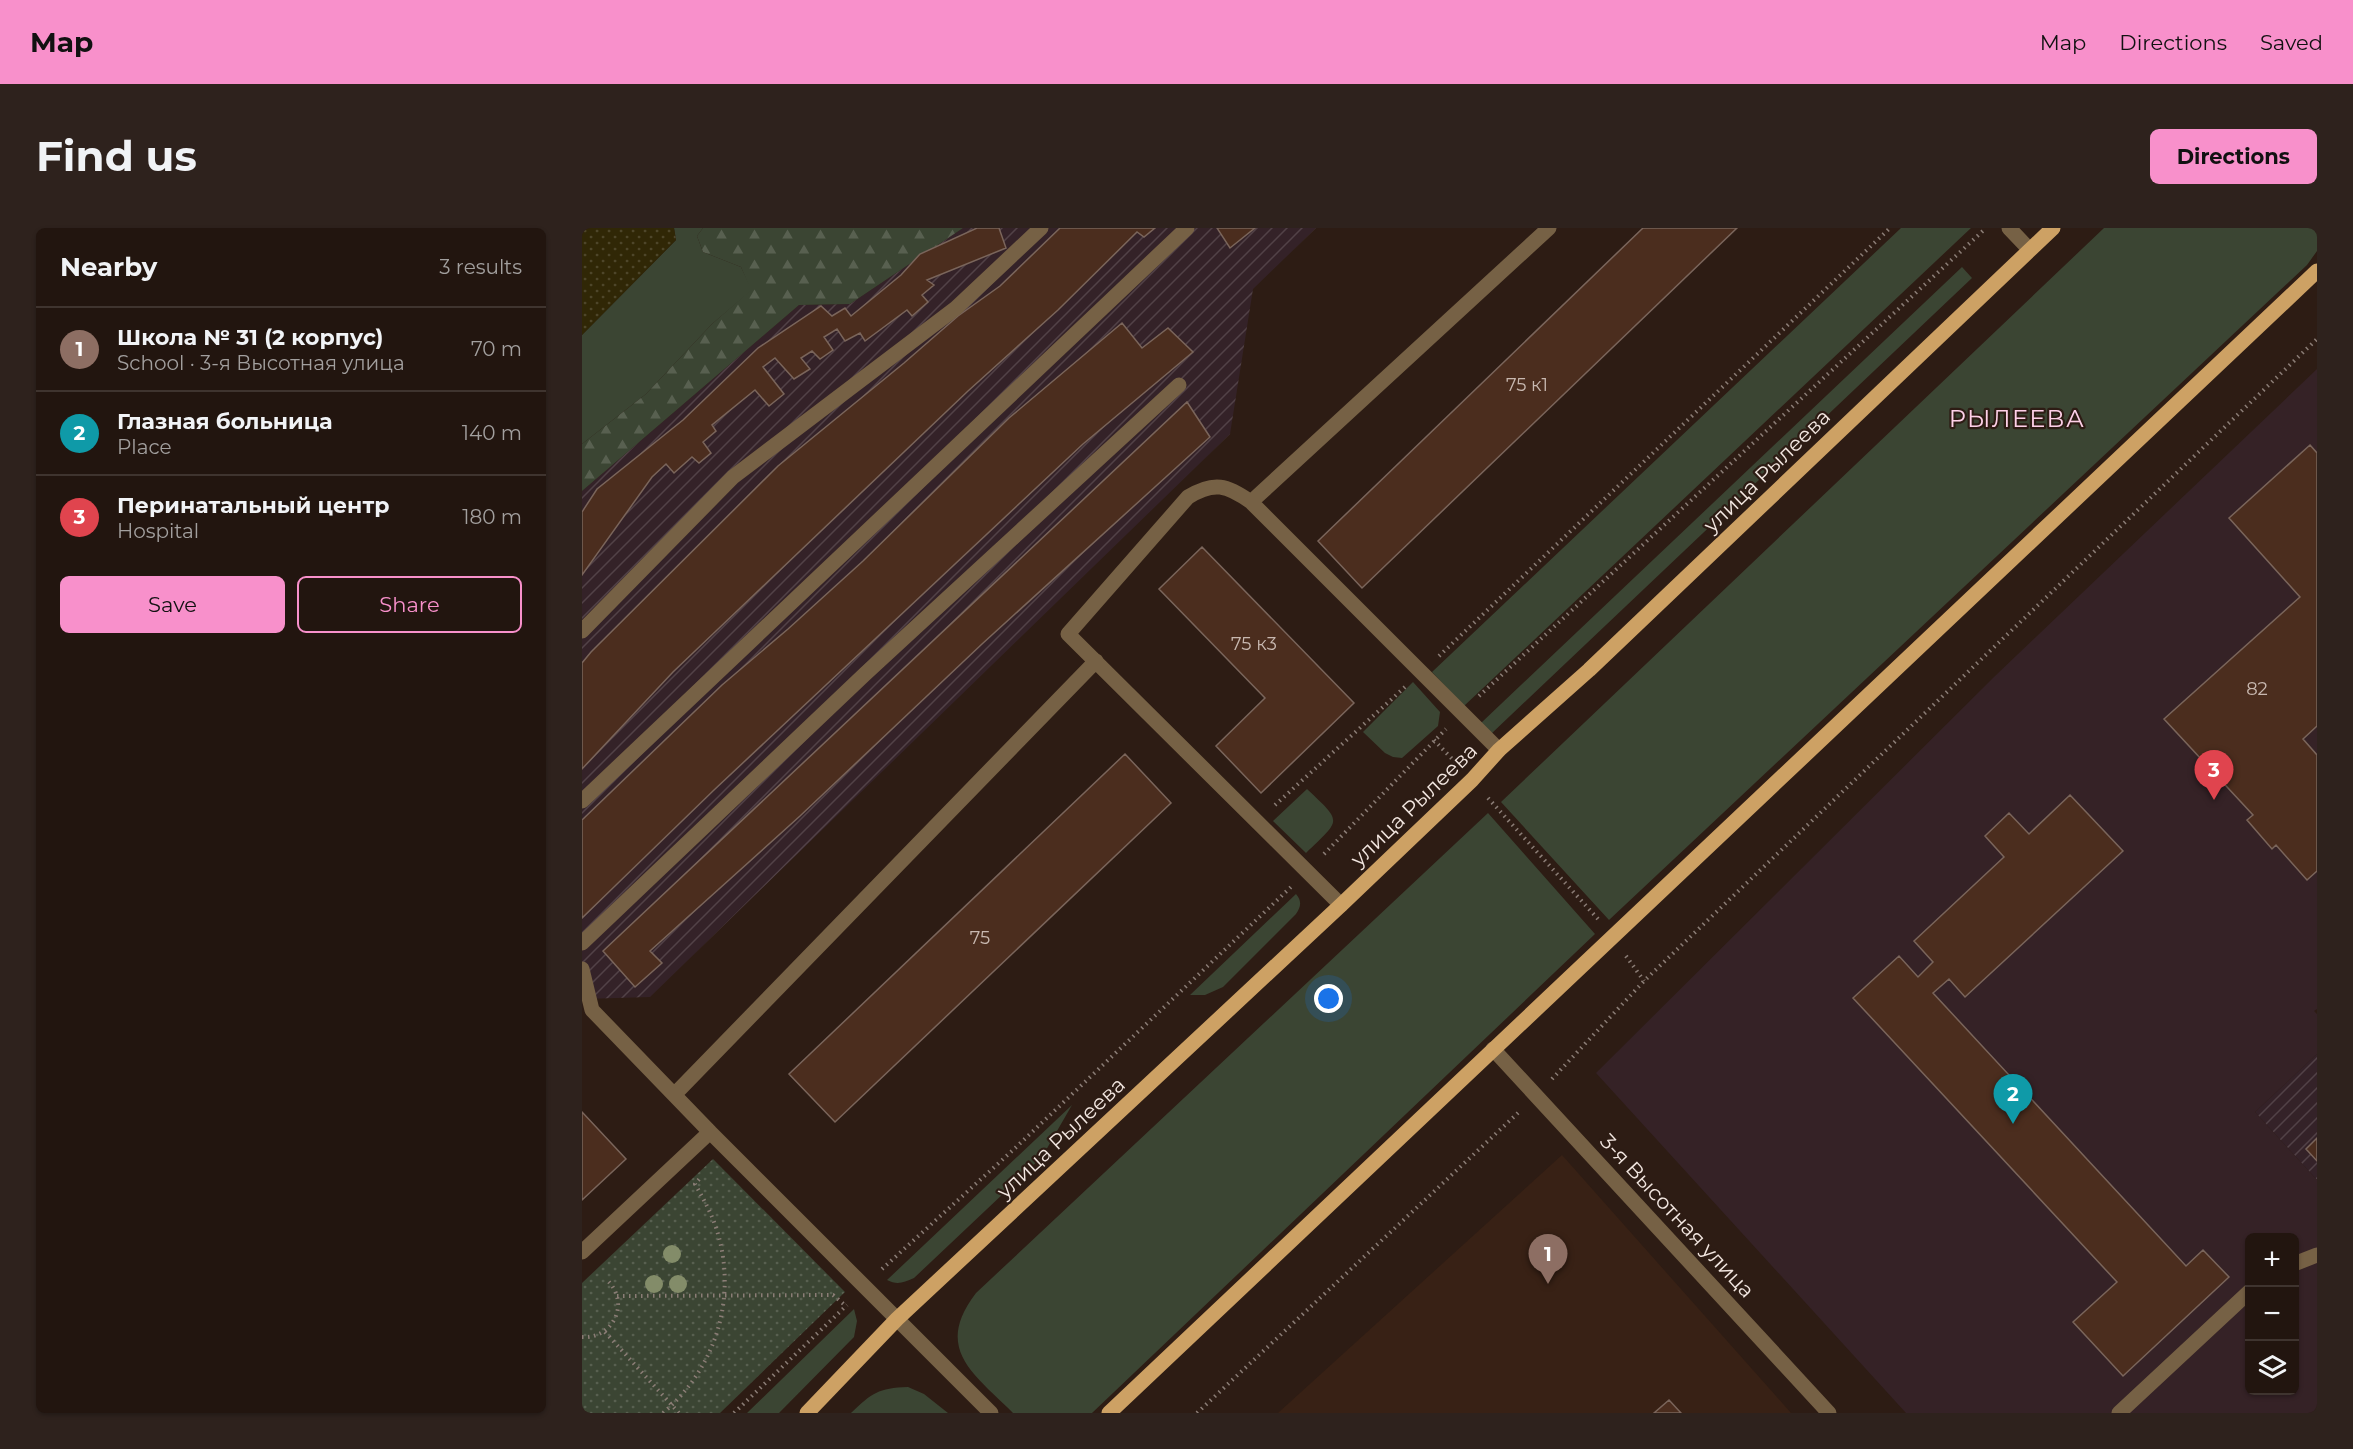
<!DOCTYPE html>
<html lang="en">
<head>
<meta charset="utf-8">
<style>
  :root { --surface:#22150f; --page:#2e221d; --text:#f1f3f6; --muted:#a29f9e; --line:#3f342f; --accent:#f890cb }
  body { margin:0; font-family:Montserrat,sans-serif; background:var(--page); color:var(--text) }
  .controls { position:absolute; right:18px; bottom:18px; display:grid; overflow:hidden; border-radius:9px; box-shadow:0 2px 4px #0004 }
  .controls button { width:54px; height:54px; display:grid; place-items:center; padding:0; border:0; border-bottom:2px solid var(--line); background:var(--surface); color:var(--text); font:30px sans-serif }
  .you { position:absolute; left:747px; top:771px; width:21px; height:21px; margin:-15px; border:4px solid #fff; border-radius:50%; background:#1a73e8; box-shadow:0 0 0 9px #1a73e833 }
  .badge { display:grid; place-items:center; width:39px; height:39px; border-radius:50%; background:var(--accent); color:#fff; font-size:20px; font-weight:700 }
  .pin { position:absolute; translate:-50% -50px; filter:drop-shadow(0 2px 3px #0008) }
  .pin::after { content:''; position:absolute; top:32px; width:21px; height:18px; background:inherit; clip-path:polygon(0 0,100% 0,50% 100%) }
  .list { margin:0; padding:0; list-style:none }
  h2 { display:flex; justify-content:space-between; align-items:center; height:78px; margin:0; padding:0 24px; font-size:26px }
  h2 small { font-size:20px; font-weight:400; color:var(--muted) }
  .list li { display:grid; grid-template-columns:39px 1fr auto; gap:18px; align-items:center; box-sizing:border-box; height:84px; padding:0 24px; border-top:2px solid var(--line) }
  .list b { display:block; font-size:22px; white-space:nowrap }
  .list p { margin:0; font-size:20px; white-space:nowrap; color:var(--muted) }
  .list em { font-size:20px; font-style:normal; color:var(--muted) }
  .actions { display:flex; gap:12px; padding:18px 24px }
  .actions a { flex:1; padding:14px 0; border:2px solid var(--accent); border-radius:9px; text-align:center; font-size:21px; color:var(--accent) }
  .actions .main { background:var(--accent); color:#111 }
  .icon { flex:none; width:33px; height:33px; fill:none; stroke:currentColor; stroke-width:2; stroke-linecap:round; stroke-linejoin:round }
  .map { position:relative; flex:none; width:1735px; height:1185px; overflow:hidden; border-radius:9px }
  header { display:flex; align-items:center; gap:36px; box-sizing:border-box; height:84px; padding:0 30px; background:var(--accent); color:#111 }
  header strong { font-size:28px }
  nav { display:flex; gap:33px; margin-inline-start:auto; font-size:21px }
  .intro { display:flex; align-items:center; justify-content:space-between; box-sizing:border-box; height:144px; padding:0 36px }
  h1 { margin:0; font-size:42px }
  .button { padding:15px 27px; border-radius:9px; background:var(--accent); color:#111; font-size:21px; font-weight:700 }
  main { display:flex; gap:36px; padding:0 36px }
  aside { flex:1; background:var(--surface); border-radius:9px; box-shadow:0 2px 4px #0004 }
  .map>svg:first-child { display:block }
  .built { fill:#382115 }
  .industrial { fill:url(#industrial-furrows) }
  .medical { fill:#352226; fill-rule:evenodd }
  .green { fill:#3b4533 }
  .forest { fill:url(#forest-firs) }
  .sand { fill:url(#sand-dots) }
  .park { fill:url(#park-dots) }
  .building { fill:#4b2d1e; stroke:#7a655b; stroke-width:1.5 }
  .lines { fill:none; stroke-linecap:round; stroke-linejoin:round }
  .path { stroke:#8b7d76; stroke-width:4; stroke-dasharray:1.5 4.5; stroke-linecap:butt }
  .minor { stroke:#766145; stroke-width:15 }
  .major { stroke:#cda164; stroke-width:15 }
  .tree { fill:#838c69 }
  .labels { text-anchor:middle; stroke-width:4.5; stroke-linejoin:round; paint-order:stroke }
  .number-label { font-size:18px; fill:#c8b8b0 }
  .street-label { font-size:21px; fill:#f2e6e0; stroke:#2d1c14 }
  .quarter-label { font-size:24px; letter-spacing:1.5px; fill:#fed0e8; stroke:#2d1c14 }
</style>
</head>
<body>
<header>
<strong>Map</strong>
<nav><a>Map</a><a>Directions</a><a>Saved</a></nav>
</header>
<div class="intro"><h1>Find us</h1><a class="button">Directions</a></div>
<main>
<aside>
<h2>Nearby<small>3 results</small></h2>
<ul class="list">
<li><span class="badge" style="background:#8d6e63">1</span><div><b>Школа № 31 (2 корпус)</b><p>School · 3-я Высотная улица</p></div><em>70 m</em></li>
<li><span class="badge" style="background:#0f9aa8">2</span><div><b>Глазная больница</b><p>Place</p></div><em>140 m</em></li>
<li><span class="badge" style="background:#e0444e">3</span><div><b>Перинатальный центр</b><p>Hospital</p></div><em>180 m</em></li>
</ul>
<div class="actions"><a class="main">Save</a><a>Share</a></div>
</aside>
<div class="map">
<svg width="1735" height="1185" viewBox="0 0 1735 1185">
  <defs>
    <pattern id="industrial-furrows" width="10" height="10" patternUnits="userSpaceOnUse" patternTransform="scale(1.5)"><rect width="10" height="10" fill="#342228"/><path d="M-1 1l2-2M0 10L10 0M9 11l2-2" fill="none" stroke="#524247"/></pattern>
    <pattern id="forest-firs" width="22" height="20" patternUnits="userSpaceOnUse" patternTransform="scale(1.5)"><rect width="22" height="20" fill="#3b4533"/><path d="M5 1l3.5 6h-7zM16 11l3.5 6h-7z" fill="#586050"/></pattern>
    <pattern id="sand-dots" width="8" height="8" patternUnits="userSpaceOnUse" patternTransform="scale(1.5)"><rect width="8" height="8" fill="#302706"/><path d="M2 2h.1M6 6h.1" fill="none" stroke="#4e462a" stroke-width="1.8" stroke-linecap="round"/></pattern>
    <pattern id="park-dots" width="8" height="8" patternUnits="userSpaceOnUse" patternTransform="scale(1.5)"><rect width="8" height="8" fill="#3b4533"/><path d="M2 2h.1M6 6h.1" fill="none" stroke="#586050" stroke-width="1.8" stroke-linecap="round"/></pattern>
  </defs>
  <rect width="100%" height="100%" fill="#2d1c14"/>
  <path class="built" d="M980 927 1209 1185H696Z"/>
  <path class="industrial" d="M381 0H734L671 61 648 206 68 769 0 771V263L217 77 268 76Z
    M1735 826V952L1673 884Z"/>
  <path class="medical" d="M1735 141V781L1732 783 1735 786V826L1673 884 1735 952V1185H1324L1014 845 1413 448ZM1668 1010H1712V1162H1668Z"/>
  <path class="green" d="M92 0H121L115 8 121 24 159 39 170 62 130 96 64 166 0 216V107L94 12Z
    M1319 0H1389L882 478 850 444Z
    M1522 0H1735V23L1725 37 1027 692 919 574Z
    M1380 39 1390 50 909 506 899 495Z
    M831 454 858 484 856 498 820 530 811 529 803 525 781 504Z
    M725 561C761 595 759 591 724 625L691 593Z
    M906 585 1013 706 510 1185H431C392 1146 351 1121 394 1065Z
    M714 666C720 673 719 679 714 686L641 759 623 767H608Z
    M490 877 460 929 332 1050C321 1055 315 1057 305 1052Z
    M272 1081 275 1093 272 1109 197 1185H165Z
    M326 1159 342 1166 366 1185H269C290 1165 296 1160 326 1159Z"/>
  <path class="forest" d="M121 0H381L268 76 217 77 0 263V216L64 166 130 96 169 62 159 39 121 24 115 8Z"/>
  <path class="sand" d="M0 0H92L94 12 0 107Z"/>
  <path class="park" d="M131 931 263 1064 138 1185H0V1055Z"/>
  <path class="building" d="M395 0H417L424 20 345 52 352 57 340 67 346 74 330 88 325 82 283 113 278 105 263 113 255 101 242 109 251 122 238 131 230 123 219 130 228 141 212 151 193 130 181 139 202 166 187 178 173 162 130 197 134 203 121 214 129 225 117 235 110 229 92 245 84 236 70 249 0 347V284L15 261 101 192 176 120 239 78 250 88 263 80 269 88 319 47 338 26Z
    M478 0H573L562 9 555 4 476 82 386 163 91 444 0 541V435L9 424 196 238 322 135 376 88 418 58Z
    M635 0H673L648 20Z
    M1061 0H1155L780 360 736 313Z
    M540 95 560 120 586 100 611 124 501 216 132 562 0 690V592L140 457 206 401 281 333 427 190Z
    M605 174 628 209 400 416 218 588 68 723 80 735 53 759 21 723Z
    M1728 217 1735 225V498L1721 511 1735 527V643L1725 652 1694 617 1690 621 1665 592 1671 587 1582 491 1718 369 1647 290Z
    M620 319 772 475 679 565 634 518 683 470 577 361Z
    M543 526 589 575 253 894 207 846Z
    M1488 567 1541 623 1383 769 1367 751 1351 765 1604 1038 1621 1022 1647 1049 1541 1148 1491 1094 1535 1054 1271 770 1317 728 1336 749 1351 734 1332 713 1422 629 1403 608 1427 585 1447 606Z
    M0 884 44 931 0 972Z
    M1735 910V933L1724 921Z
    M1087 1172 1099 1185H1072Z"/>
  <g class="lines">
    <path class="path" d="M857 428 1308 0
      M897 468 1403 1
      M852 512 875 536
      M906 570 1016 691
      M693 577 823 459
      M742 626 864 501
      M1044 728 1062 753
      M970 851 1062 753 1735 111
      M300 1041 430 923 709 659
      M35 1068 251 1067 264 1078
      M23 1104 97 1185
      M0 1109C31 1111 49 1075 25 1052
      M81 1185C133 1141 155 1072 136 1006 131 988 122 972 113 956L119 949
      M152 1185 265 1077
      M615 1185 937 884"/>
    <path class="minor" d="M1427 0 1447 21
      M669 274C645 257 632 253 606 269L486 406 759 677
      M0 403 151 249 374 80 459 0
      M917 522 669 274 967 0
      M0 573 605 0
      M0 715 283 446 597 157
      M0 741 10 782 128 904
      M911 821 1247 1185
      M93 866 514 433
      M0 1024 128 904 409 1185
      M1712 1036 1735 1027
      M1537 1185 1668 1063"/>
    <path class="major" d="M225 1185 315 1091 759 677 890 552 917 522 1007 442 1471 0
      M527 1185 1735 43"/>
  </g>
  <g class="tree">
    <circle cx="90" cy="1026" r="9"/>
    <circle cx="72" cy="1056" r="9"/>
    <circle cx="96" cy="1056" r="9"/>
  </g>
  <g class="labels">
    <g class="number-label">
      <text x="945" y="163">75 к1</text>
      <text x="672" y="422">75 к3</text>
      <text x="1675" y="467">82</text>
      <text x="398" y="716">75</text>
    </g>
    <g class="street-label">
      <text transform="translate(1185 243) rotate(-44)" y="7">улица Рылеева</text>
      <text transform="translate(832 577) rotate(-44)" y="7">улица Рылеева</text>
      <text transform="translate(479 910) rotate(-43)" y="7">улица Рылеева</text>
      <text transform="translate(1095 988) rotate(47)" y="7">3-я Высотная улица</text>
    </g>
    <g class="quarter-label">
      <text x="1435" y="199">РЫЛЕЕВА</text>
    </g>
  </g>
</svg>
<div class="controls">
<button>+</button>
<button>−</button>
<button><svg class="icon" aria-label="layers" viewBox="0 0 24 24"><path d="M12 4l9 5-9 5-9-5zM3 14l9 5 9-5"/></svg></button>
</div>
<div class="you"></div>
<div class="pin badge" style="left:966px;top:1056px;background:#8d6e63">1</div>
<div class="pin badge" style="left:1431px;top:896px;background:#0f9aa8">2</div>
<div class="pin badge" style="left:1632px;top:572px;background:#e0444e">3</div>
</div>
</main>
</body>
</html>
